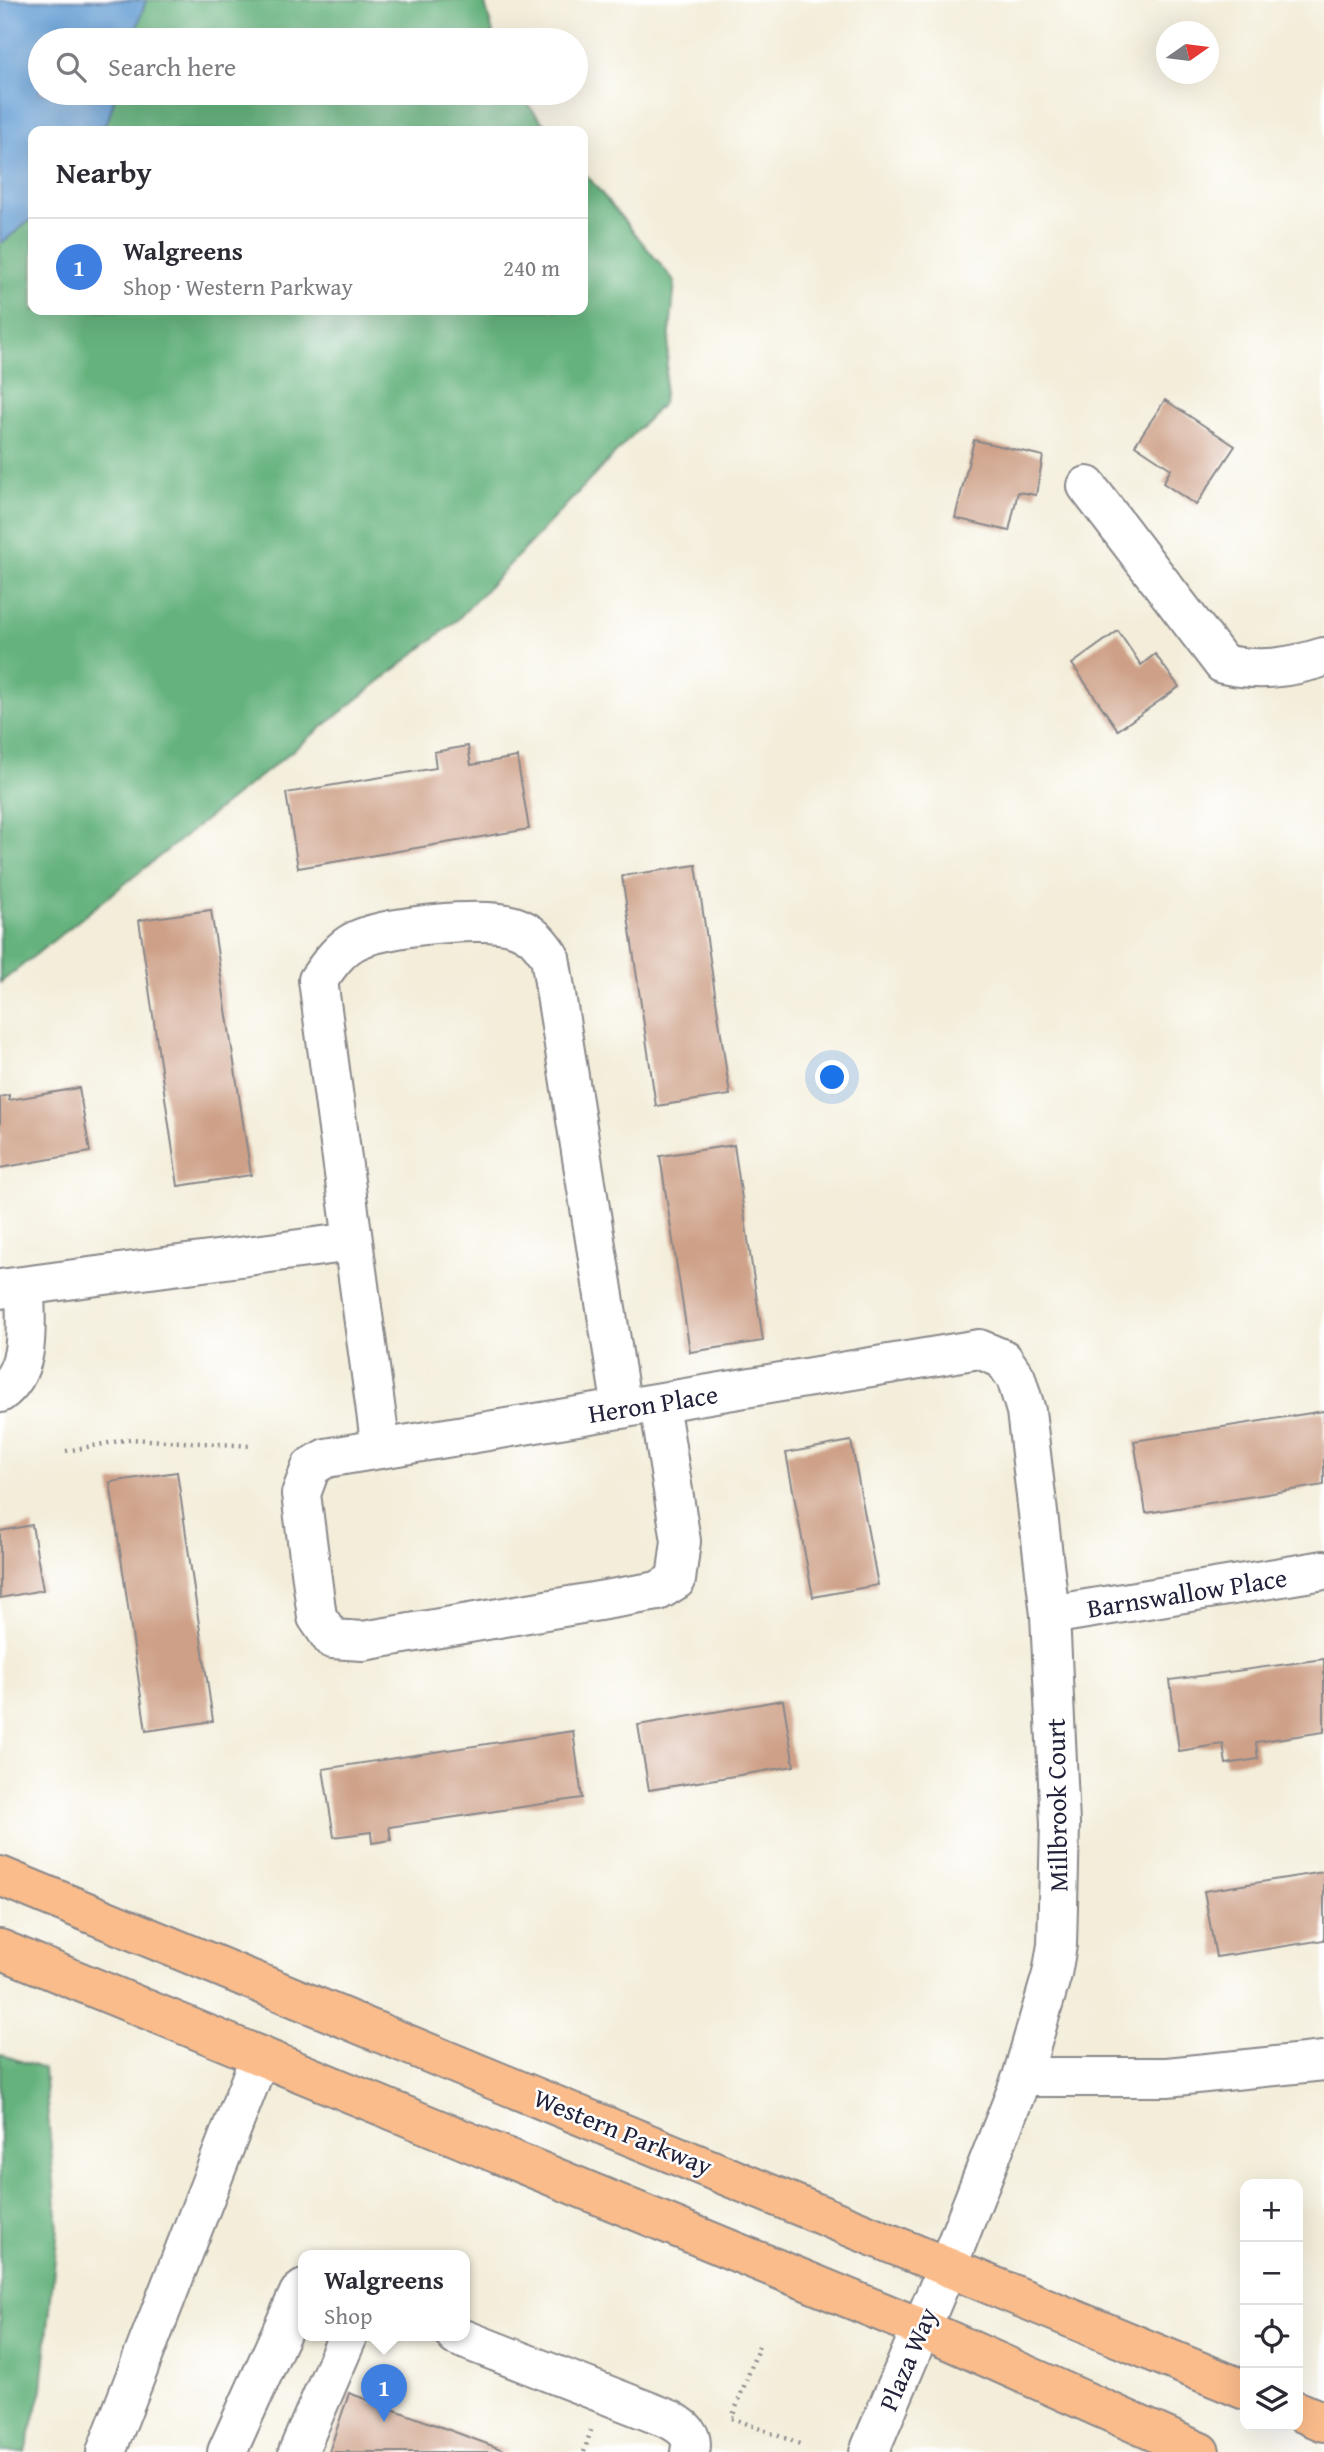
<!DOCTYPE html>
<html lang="en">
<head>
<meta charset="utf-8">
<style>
  :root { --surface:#fff; --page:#f2f2f3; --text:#2b2b33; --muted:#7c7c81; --line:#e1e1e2; --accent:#1f6fb2 }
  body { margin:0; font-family:"Gentium Book Plus",serif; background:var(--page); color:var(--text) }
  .controls { position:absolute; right:21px; bottom:21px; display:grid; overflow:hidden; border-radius:14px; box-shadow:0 7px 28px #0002 }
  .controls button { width:63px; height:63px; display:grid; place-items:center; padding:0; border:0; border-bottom:2px solid var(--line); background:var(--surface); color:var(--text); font:35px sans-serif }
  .compass { position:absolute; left:1156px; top:21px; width:63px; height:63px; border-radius:50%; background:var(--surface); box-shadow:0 7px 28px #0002; rotate:76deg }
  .you { position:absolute; left:833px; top:1078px; width:24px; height:24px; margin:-18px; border:5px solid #fff; border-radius:50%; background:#1a73e8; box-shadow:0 0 0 10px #1a73e833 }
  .badge { display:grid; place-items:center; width:46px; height:46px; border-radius:50%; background:var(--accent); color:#fff; font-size:23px; font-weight:700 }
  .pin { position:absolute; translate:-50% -58px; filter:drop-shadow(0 2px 4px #0008) }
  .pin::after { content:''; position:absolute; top:37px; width:24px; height:21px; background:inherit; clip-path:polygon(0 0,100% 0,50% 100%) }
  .popup { position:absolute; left:298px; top:2250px; width:172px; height:91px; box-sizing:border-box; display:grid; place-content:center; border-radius:14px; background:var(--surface); filter:drop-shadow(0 2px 5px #0005); font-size:23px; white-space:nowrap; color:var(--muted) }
  .popup b { font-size:26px; color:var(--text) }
  .popup::after { content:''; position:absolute; left:50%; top:100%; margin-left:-14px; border:14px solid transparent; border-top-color:var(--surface) }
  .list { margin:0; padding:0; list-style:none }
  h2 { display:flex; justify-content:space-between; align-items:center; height:91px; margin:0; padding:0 28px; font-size:30px }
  h2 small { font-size:23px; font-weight:400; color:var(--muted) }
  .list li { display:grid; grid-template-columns:46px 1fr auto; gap:21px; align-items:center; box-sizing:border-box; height:98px; padding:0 28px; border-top:2px solid var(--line) }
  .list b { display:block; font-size:26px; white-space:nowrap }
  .list p { margin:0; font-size:23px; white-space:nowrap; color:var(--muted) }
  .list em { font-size:23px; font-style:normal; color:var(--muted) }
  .icon { flex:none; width:38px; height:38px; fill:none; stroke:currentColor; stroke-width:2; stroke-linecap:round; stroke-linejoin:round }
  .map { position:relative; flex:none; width:1324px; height:2452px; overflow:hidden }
  .search { position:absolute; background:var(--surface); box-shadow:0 7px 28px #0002; left:28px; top:28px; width:560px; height:77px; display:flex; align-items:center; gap:18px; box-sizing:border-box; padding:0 24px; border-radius:38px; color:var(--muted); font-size:26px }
  .panel { position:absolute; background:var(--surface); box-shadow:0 7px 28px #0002; left:28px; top:126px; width:560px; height:189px; border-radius:14px }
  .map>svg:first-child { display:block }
  .forest { fill:#65b27d; stroke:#446a5c; stroke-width:2 }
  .water { fill:#659ed4; stroke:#446088; stroke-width:2 }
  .building { fill:#cea087 }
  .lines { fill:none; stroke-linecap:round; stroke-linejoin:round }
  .minor-casing { stroke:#8a888a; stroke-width:42 }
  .major-casing { stroke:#8a888a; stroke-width:42 }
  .path { stroke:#8a888a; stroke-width:4.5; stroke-dasharray:2 5; stroke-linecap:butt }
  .minor { stroke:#fff; stroke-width:38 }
  .major { stroke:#fabc8b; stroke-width:38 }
  .labels { text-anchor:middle; stroke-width:5; stroke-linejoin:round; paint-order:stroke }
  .street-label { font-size:26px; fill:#22223b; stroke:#fff }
</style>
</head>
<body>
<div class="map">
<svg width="1324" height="2452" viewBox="0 0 1324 2452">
  <rect width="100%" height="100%" fill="#fff"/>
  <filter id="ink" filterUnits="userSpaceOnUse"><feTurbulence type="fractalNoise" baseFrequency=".0143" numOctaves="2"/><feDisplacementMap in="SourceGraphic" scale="14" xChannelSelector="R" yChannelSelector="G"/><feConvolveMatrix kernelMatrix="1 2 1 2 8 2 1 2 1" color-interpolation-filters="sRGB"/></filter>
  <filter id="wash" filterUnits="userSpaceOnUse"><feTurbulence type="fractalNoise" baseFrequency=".00686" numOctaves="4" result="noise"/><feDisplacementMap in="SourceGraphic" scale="28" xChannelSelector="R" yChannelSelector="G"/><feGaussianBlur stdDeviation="1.57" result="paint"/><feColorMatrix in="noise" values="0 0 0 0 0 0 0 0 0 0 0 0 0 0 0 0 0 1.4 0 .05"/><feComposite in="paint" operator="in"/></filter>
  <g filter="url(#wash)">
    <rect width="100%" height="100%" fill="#f3edd9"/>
    <path class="forest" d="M146 0H484L495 40H133Z
      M116 93H518L550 131H100L109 117Z
      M583 171 675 282 663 403 457 620 0 983V244L33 218V310H583Z
      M0 2054 44 2069 58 2228 42 2389 25 2452H0Z"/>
    <path class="water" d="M0 0H146L133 40H40V93H116L109 117 100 131H33V218L0 244Z"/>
    <g id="blocks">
      <path class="building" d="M1165 400 1235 446 1196 505 1163 483 1171 469 1135 445Z
        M974 440 1043 456 1036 495 1018 492 1009 531 955 518Z
        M1118 631 1141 665 1155 654 1179 687 1118 730 1072 664Z
        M468 746 471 765 517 757 529 829 298 868 286 793 436 768 434 752Z
        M696 865 730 1095 656 1106 622 876Z
        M211 910 251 1175 178 1186 139 920Z
        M79 1088 90 1152 0 1168V1097L9 1095V1100Z
        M734 1145 763 1341 690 1352 660 1156Z
        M1324 1411V1485L1146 1513 1134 1441Z
        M851 1441 878 1585 813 1597 786 1453Z
        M177 1472 213 1721 146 1731 110 1482Z
        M32 1525 43 1590 0 1598V1531Z
        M1324 1659V1732L1256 1742 1258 1759 1226 1764 1223 1744 1179 1751 1170 1680Z
        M783 1700 794 1766 649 1790 638 1725Z
        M573 1731 582 1798 389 1827 391 1840 372 1843 371 1832 334 1837 323 1769Z
        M1324 1872V1940L1216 1957 1204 1891Z
        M349 2393 509 2452H329Z"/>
    </g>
  </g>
  <g filter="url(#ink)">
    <use href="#blocks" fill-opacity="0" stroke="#8a888a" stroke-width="2"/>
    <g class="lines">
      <defs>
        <path id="minor" d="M1087 486 1223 664C1259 672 1289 668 1324 657
          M0 1289 352 1242
          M0 1393C33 1369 25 1323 25 1286
          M659 1403 681 1541 676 1580 658 1591 363 1641 332 1639 317 1617 301 1494 311 1467 326 1458 979 1349 1003 1359 1016 1378 1026 1411 1050 1615 1060 1824 1057 1945 1052 1974 1022 2077 948 2265 869 2452
          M381 1449 318 980C328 966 339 949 355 941 383 926 484 916 514 926 532 932 540 942 550 957L622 1409
          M1050 1615 1324 1570
          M1022 2077H1167L1324 2061
          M456 2336 671 2420C685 2428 694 2435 690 2452
          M106 2452 260 2056
          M227 2452 299 2293 304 2289
          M298 2452 348 2336"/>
        <path id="major" d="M0 1876 1245 2390
          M0 1949 921 2328 1200 2452
          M1298 2411 1324 2422"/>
      </defs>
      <use href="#minor" class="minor-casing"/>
      <use href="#major" class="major-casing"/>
      <path class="path" d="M66 1451 130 1439 253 1446
        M759 2346 732 2418 800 2444
        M584 2452 591 2430"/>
      <use href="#minor" class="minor"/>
      <use href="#major" class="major"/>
    </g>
  </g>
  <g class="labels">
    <g class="street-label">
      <text transform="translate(653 1404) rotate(-9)" y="9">Heron Place</text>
      <text transform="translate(1187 1593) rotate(-9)" y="9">Barnswallow Place</text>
      <text transform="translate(1057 1805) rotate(-91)" y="9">Millbrook Court</text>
      <text transform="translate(623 2132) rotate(22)" y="9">Western Parkway</text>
      <text transform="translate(908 2359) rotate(-67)" y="9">Plaza Way</text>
    </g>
  </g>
</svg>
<div class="controls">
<button>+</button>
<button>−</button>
<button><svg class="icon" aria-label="locate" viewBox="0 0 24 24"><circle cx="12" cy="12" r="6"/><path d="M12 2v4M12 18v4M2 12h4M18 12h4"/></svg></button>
<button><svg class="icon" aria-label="layers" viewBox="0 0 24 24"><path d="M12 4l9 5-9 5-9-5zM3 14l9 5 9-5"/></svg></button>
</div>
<svg class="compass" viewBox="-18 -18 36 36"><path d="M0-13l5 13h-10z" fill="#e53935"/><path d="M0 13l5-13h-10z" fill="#7c7c81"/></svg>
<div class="you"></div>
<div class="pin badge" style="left:384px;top:2422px;background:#3f7fe0">1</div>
<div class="popup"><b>Walgreens</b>Shop</div>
<div class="search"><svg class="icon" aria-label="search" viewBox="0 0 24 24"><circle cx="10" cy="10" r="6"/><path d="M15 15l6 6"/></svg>Search here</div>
<section class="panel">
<h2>Nearby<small></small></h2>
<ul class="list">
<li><span class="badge" style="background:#3f7fe0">1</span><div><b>Walgreens</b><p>Shop · Western Parkway</p></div><em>240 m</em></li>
</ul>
</section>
</div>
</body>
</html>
